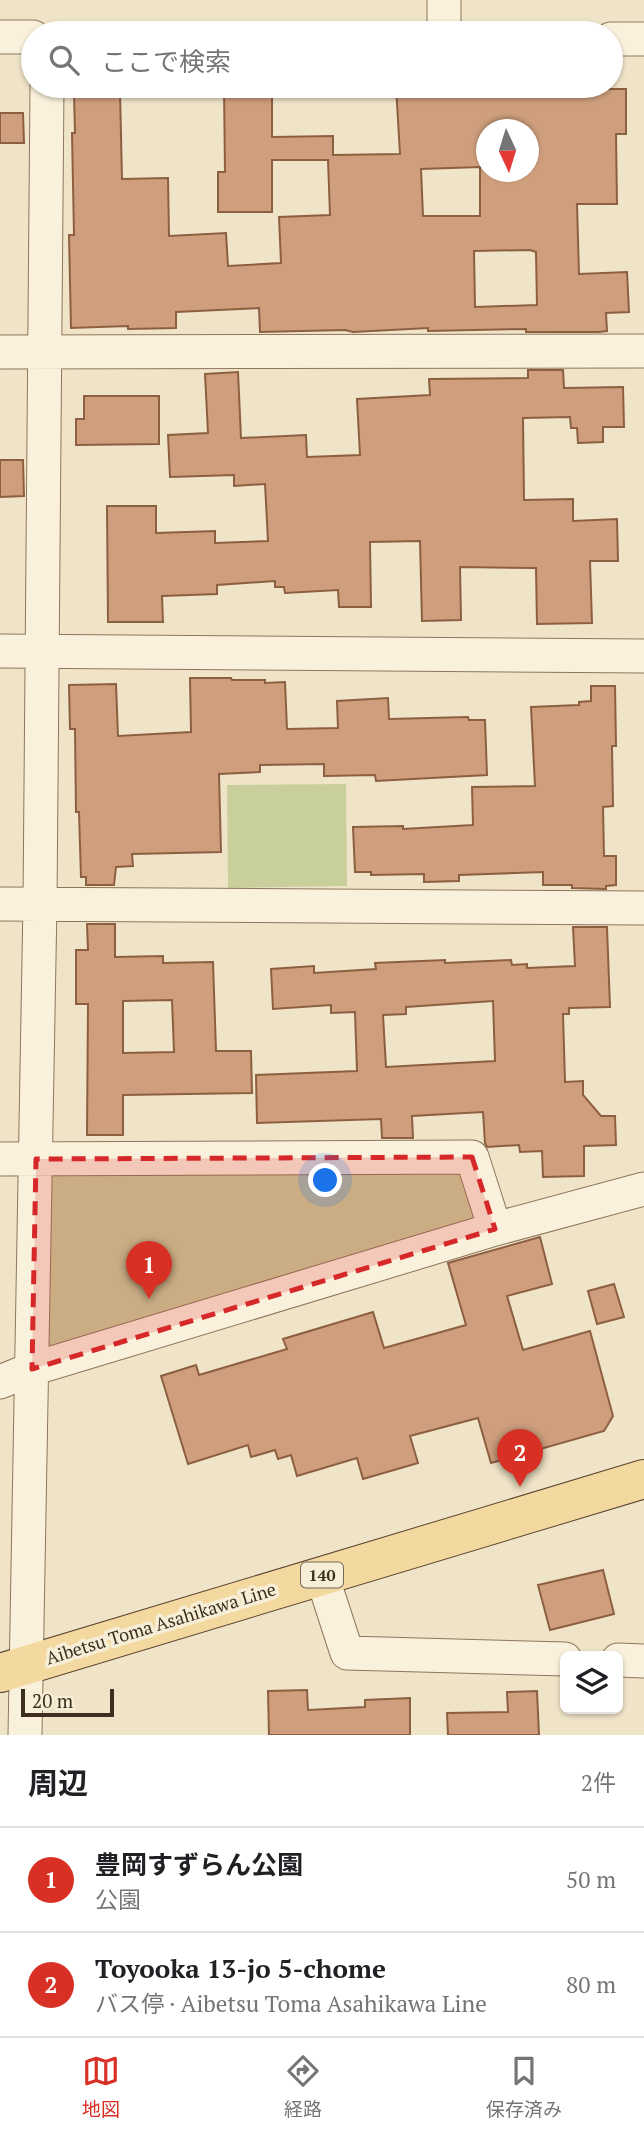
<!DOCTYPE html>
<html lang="ja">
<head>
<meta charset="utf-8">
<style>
  :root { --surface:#fff; --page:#f2f2f2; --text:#202124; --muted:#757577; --line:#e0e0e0; --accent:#d93025 }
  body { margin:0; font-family:"PT Serif","Noto Sans JP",serif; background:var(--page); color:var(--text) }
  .controls { position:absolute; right:21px; bottom:21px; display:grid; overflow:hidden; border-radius:10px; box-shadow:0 2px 5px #0004 }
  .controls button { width:63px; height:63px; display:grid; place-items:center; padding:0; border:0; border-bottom:2px solid var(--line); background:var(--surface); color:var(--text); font:35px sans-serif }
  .compass { position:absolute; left:476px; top:119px; width:63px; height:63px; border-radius:50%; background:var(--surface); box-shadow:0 2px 5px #0004; rotate:176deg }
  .scale { position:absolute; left:21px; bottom:18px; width:93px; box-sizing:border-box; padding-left:7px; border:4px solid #3d2e20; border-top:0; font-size:19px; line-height:24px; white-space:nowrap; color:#3d2e20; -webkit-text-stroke:5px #f7eed8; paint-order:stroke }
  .you { position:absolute; left:326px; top:1181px; width:24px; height:24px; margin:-18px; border:5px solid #fff; border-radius:50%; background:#1a73e8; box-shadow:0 0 0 10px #1a73e833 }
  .badge { display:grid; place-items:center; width:46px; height:46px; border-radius:50%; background:var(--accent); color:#fff; font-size:23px; font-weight:700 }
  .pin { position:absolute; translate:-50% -58px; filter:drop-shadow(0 2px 4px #0008) }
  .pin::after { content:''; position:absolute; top:37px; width:24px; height:21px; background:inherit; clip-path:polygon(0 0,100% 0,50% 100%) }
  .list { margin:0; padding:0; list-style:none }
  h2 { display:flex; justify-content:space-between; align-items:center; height:91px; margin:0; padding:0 28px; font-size:30px }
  h2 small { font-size:23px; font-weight:400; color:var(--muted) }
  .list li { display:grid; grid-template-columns:46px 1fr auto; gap:21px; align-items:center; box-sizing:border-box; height:105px; padding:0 28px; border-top:2px solid var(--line) }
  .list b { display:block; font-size:26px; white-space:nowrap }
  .list p { margin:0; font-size:23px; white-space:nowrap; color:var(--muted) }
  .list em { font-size:23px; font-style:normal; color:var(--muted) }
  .icon { flex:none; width:38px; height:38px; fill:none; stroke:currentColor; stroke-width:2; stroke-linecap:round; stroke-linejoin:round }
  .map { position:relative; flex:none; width:644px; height:1735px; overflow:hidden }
  .search { position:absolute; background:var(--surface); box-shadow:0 2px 5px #0004; left:21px; right:21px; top:21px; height:77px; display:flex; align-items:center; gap:18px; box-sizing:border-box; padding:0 24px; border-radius:38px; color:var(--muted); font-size:26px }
  .sheet { height:301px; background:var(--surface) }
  nav { display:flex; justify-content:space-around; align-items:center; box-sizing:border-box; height:98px; border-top:2px solid var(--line); background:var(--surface); font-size:19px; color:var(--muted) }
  nav a { display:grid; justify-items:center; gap:4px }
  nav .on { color:var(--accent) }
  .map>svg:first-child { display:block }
  .green { fill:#c9cf9b }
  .building { fill:#cf9f7d; stroke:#8d5f41; stroke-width:2; fill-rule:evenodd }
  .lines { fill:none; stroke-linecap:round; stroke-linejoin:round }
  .street-casing { stroke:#8d765c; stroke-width:35 }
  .primary-casing { stroke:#5b4430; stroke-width:40 }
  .street { stroke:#faf1dc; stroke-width:33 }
  .primary { stroke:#f3d9a0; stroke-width:38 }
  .marked { fill:#d62828; fill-opacity:0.2; stroke:#d62828; stroke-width:5; stroke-dasharray:14 9; stroke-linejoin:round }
  .labels { text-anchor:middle; stroke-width:7; stroke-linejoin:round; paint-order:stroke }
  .shield { fill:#f7eed8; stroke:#756857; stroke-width:2 }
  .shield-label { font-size:16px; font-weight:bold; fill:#3d2e20 }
  .street-label { font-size:18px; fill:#3d2e20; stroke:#f7eed8 }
</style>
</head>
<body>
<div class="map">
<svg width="644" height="1735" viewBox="0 0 644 1735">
  <rect width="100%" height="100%" fill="#f0e4c8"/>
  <path class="green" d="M346 784 347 886 228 888 227 785Z
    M472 1157 495 1229 32 1369 36 1159Z"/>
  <path class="building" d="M224 86H272V137L333 136V155L400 154 396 86H560L561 89H626V134H616L617 204H577L579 274 627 272 629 312 606 313 607 331 598 332H526V329L428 331V328L353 332 345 330 260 332 259 308 176 312V328L128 329V326L71 328 69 235H74L72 133H75L74 93 120 92 122 179 168 178 169 236 226 233 228 266 281 263 279 217 330 215 328 160H272V212H218V172H225ZM486 130H528V172H486ZM480 167V216H423L421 169ZM530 250 536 252 537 305 475 307 474 251Z
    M0 113H23L24 143H0Z
    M528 370H563L564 388 623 387 624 427H603V442L578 443 577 428H571L570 417 523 418 524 500 573 499V521L617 519 618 561H590L592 623 537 624 536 568 460 567 461 620 422 621 420 541 370 542 371 607H339L338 590 285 593 284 587H275V581L217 585V594L162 596 163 622H108L107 506H156V533L215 531V543L268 541 265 484 234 486V475L170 477 168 435 208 433 205 374 238 372 241 438 306 435 307 457 360 455 357 399 430 395 429 379 528 378Z
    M84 396H159V444L76 445V419H84Z
    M0 460H23L24 496 0 497Z
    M190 678H231L232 680H265V683L285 682 287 729 338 728 337 701 388 698 389 719 468 717 469 720H485L487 775 376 781 375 775 324 776V764L260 765V772L219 774 221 852 132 854 133 866 116 867 114 885H86V877H81L79 812H76L75 729H70L69 685 116 684 118 736 191 732Z
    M591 686H615L616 746H612L613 806 603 807 604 856H616V885L606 886V889L572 888V885H543V872L459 875V881L424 882V874L371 875V872H355L353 827 403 826V829L473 825 472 787 535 786 531 707 579 705V702L591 701Z
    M87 924H115V957L163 956V963L213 962 216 1051H251L252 1093 123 1095V1135H87L88 1004H76V950H88ZM172 1000 174 1052 123 1053V1001Z
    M573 927H607L610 1007 569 1008V1014H563L565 1082 583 1081V1095L601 1116H615L616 1145 584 1146V1176L543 1177 542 1151 520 1152 519 1145 487 1147 485 1143 483 1112 412 1116 413 1138H382L381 1119 257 1123 256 1075 357 1071 355 1012 331 1013V1005L273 1009 271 969 314 966V973L376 969 375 963 445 960V963L511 960 512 965 527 964V968L575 966ZM493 1001 495 1061 386 1067 383 1015 406 1014V1007Z
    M540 1237 552 1284 507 1296 523 1350 590 1331 613 1416 604 1431 491 1463 478 1418 410 1436 418 1463 363 1479 357 1458 297 1476 291 1455 278 1459 275 1450 251 1457 248 1445 188 1464 161 1376 196 1365 199 1375 287 1349 283 1339 373 1312 384 1348 466 1325 448 1263Z
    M614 1284 624 1317 597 1324 588 1291Z
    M603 1570 614 1614 550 1630 538 1585Z
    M307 1690 308 1710 365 1707V1700L410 1698V1735H269L268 1691Z
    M537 1691 539 1735H448L447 1713 508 1712 507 1692Z"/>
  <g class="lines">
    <defs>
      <path id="street" d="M444 33V0
        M0 37H33
        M611 39H644
        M0 352 644 351
        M0 651 644 656
        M0 904 644 908
        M0 1159 472 1157 495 1229
        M0 1382 32 1369 495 1229 644 1189
        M322 1576 347 1653 565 1659
        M618 1660 644 1661
        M25 1735 40 903 47 86"/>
      <path id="primary" d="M0 1673 644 1479"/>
    </defs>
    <use href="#street" class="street-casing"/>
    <use href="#primary" class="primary-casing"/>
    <use href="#street" class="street"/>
    <use href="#primary" class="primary"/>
  </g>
  <path class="marked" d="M472 1157 495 1229 32 1369 36 1159Z"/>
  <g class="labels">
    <rect class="shield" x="301" y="1562.5" width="42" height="25" rx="5"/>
    <g class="shield-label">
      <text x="322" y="1581">140</text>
    </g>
    <g class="street-label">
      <text transform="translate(161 1624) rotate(-17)" y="6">Aibetsu Toma Asahikawa Line</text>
    </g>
  </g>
</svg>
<div class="controls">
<button><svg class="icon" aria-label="layers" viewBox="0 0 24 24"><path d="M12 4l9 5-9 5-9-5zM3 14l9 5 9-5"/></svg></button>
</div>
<svg class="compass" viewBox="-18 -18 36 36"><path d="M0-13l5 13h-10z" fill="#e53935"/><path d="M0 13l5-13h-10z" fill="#757577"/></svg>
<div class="scale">20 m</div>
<div class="you"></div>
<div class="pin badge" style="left:149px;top:1299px">1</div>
<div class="pin badge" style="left:520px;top:1487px">2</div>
<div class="search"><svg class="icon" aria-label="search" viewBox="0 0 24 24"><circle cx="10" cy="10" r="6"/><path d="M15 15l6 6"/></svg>ここで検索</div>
</div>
<section class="sheet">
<h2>周辺<small>2件</small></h2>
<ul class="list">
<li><span class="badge">1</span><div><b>豊岡すずらん公園</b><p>公園</p></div><em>50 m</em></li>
<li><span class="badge">2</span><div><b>Toyooka 13-jo 5-chome</b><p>バス停 · Aibetsu Toma Asahikawa Line</p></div><em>80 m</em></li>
</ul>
</section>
<nav>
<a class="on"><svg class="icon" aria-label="map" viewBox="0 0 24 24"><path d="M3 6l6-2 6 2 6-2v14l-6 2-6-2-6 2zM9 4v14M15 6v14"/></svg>地図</a>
<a><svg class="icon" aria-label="directions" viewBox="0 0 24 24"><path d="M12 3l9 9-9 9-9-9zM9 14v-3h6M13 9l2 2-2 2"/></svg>経路</a>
<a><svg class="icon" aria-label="saved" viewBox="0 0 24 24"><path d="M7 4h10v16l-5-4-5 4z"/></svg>保存済み</a>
</nav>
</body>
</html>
